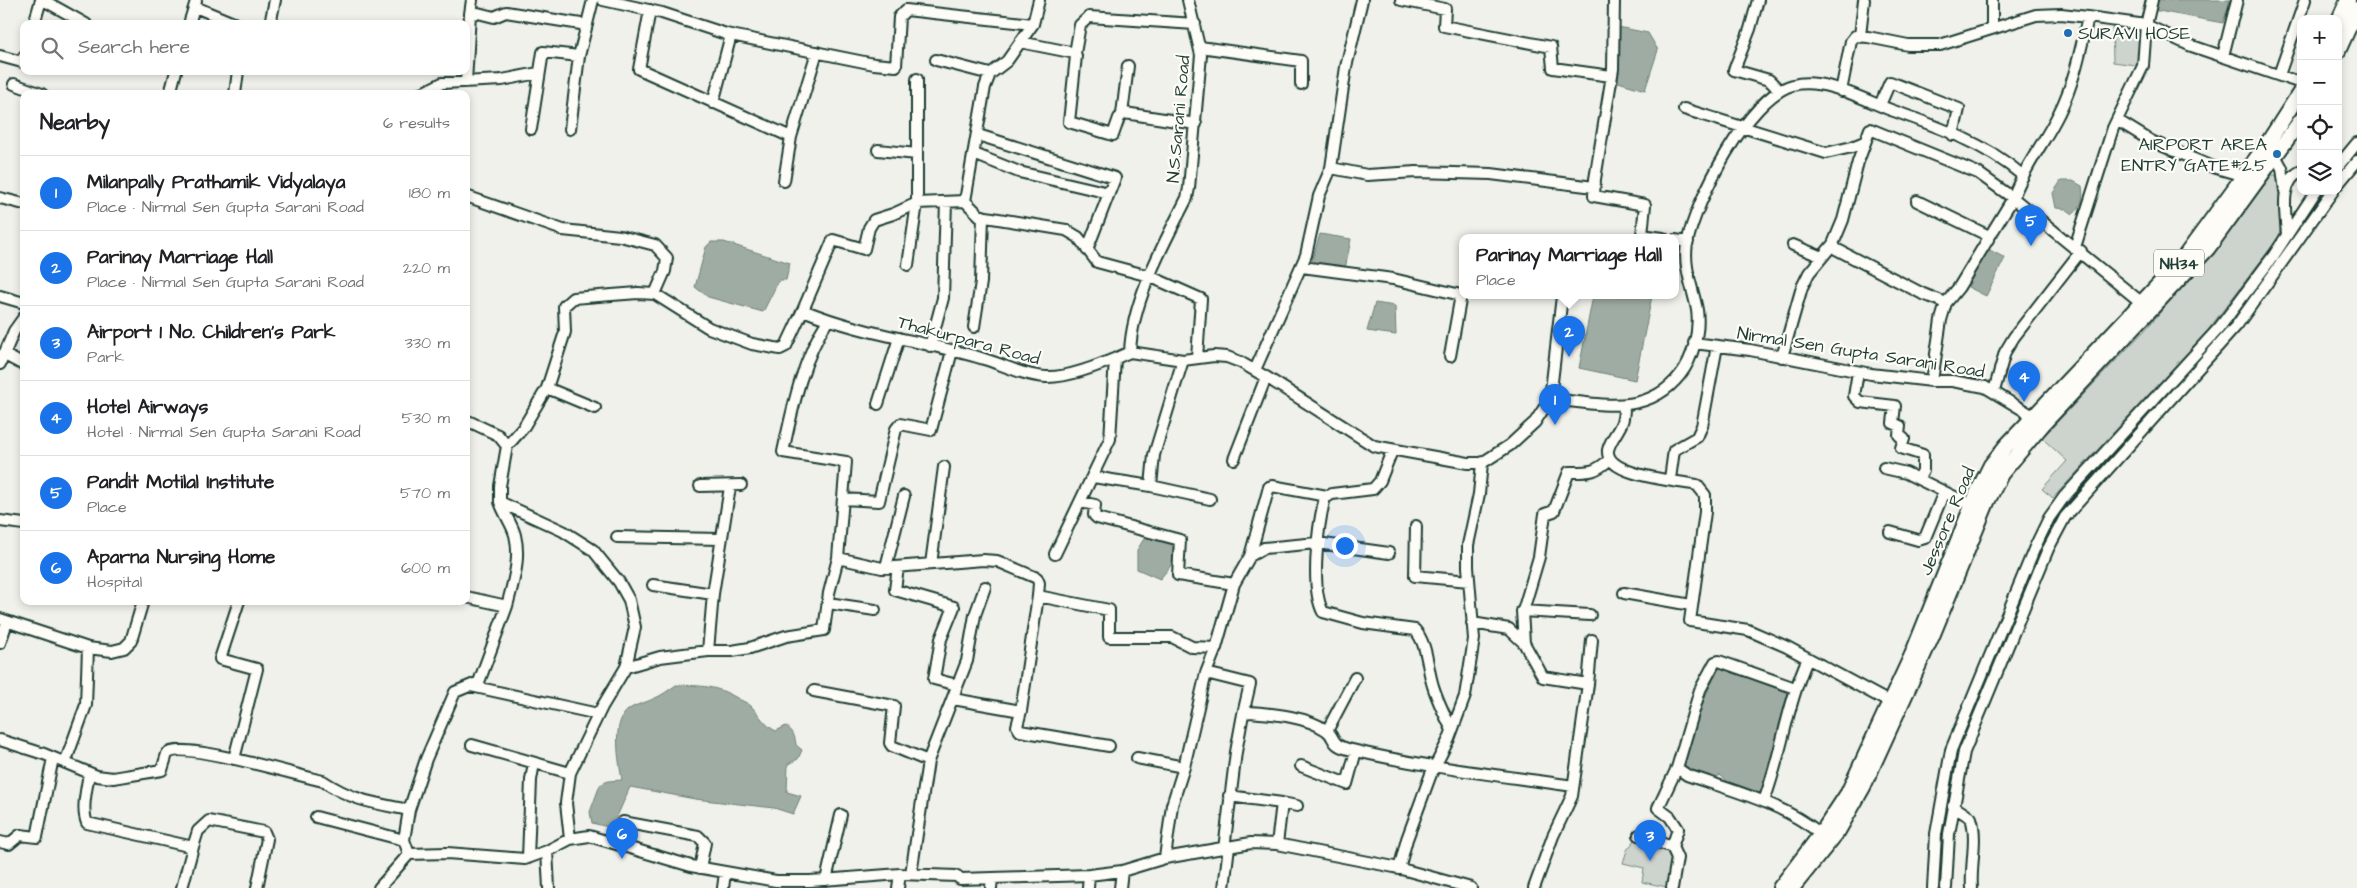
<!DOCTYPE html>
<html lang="en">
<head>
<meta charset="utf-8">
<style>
  :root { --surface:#fff; --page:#f6f6f6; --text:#202124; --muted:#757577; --line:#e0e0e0; --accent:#1a73e8 }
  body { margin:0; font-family:"Architects Daughter",sans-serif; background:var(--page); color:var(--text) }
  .controls { position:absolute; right:15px; top:15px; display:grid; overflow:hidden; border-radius:10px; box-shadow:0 2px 8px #0003 }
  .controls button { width:45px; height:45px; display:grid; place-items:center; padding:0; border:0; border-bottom:1px solid var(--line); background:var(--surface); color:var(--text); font:25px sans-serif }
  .you { position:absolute; left:1344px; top:545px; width:18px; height:18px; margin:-12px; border:4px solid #fff; border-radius:50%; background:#1a73e8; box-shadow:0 0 0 8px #1a73e833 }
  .badge { display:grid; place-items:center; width:32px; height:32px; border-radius:50%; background:var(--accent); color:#fff; font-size:16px; font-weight:700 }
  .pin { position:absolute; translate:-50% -41px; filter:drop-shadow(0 1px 2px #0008) }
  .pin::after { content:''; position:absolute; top:26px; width:18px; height:15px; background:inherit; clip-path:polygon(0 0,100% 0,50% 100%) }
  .popup { position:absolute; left:1459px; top:234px; width:220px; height:65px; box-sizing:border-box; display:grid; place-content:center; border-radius:10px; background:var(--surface); filter:drop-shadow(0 1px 4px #0005); font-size:16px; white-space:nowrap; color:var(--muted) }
  .popup b { font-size:19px; color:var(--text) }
  .popup::after { content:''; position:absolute; left:50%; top:100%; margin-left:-10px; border:10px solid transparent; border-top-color:var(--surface) }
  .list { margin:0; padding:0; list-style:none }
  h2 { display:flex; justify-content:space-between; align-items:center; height:65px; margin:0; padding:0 20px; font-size:21px }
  h2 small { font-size:16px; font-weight:400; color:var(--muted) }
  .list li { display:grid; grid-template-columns:32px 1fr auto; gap:15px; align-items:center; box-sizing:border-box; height:75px; padding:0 20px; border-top:1px solid var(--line) }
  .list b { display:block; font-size:19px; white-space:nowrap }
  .list p { margin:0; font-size:16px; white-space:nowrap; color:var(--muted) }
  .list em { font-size:16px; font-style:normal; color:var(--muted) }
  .icon { flex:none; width:28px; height:28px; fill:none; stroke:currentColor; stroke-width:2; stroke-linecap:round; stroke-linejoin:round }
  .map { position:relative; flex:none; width:2357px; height:888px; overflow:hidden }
  .search { position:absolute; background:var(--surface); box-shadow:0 2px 8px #0003; left:20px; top:20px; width:450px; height:55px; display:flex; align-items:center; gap:12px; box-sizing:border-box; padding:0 18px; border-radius:10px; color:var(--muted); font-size:19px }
  .panel { position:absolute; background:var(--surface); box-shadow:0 2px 8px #0003; left:20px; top:90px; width:450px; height:515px; border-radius:10px }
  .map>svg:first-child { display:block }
  .green { fill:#cdd3cd; stroke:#768880 }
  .water { fill:#9faca4; stroke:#6c8077 }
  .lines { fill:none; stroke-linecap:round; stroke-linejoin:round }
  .minor-casing { stroke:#1f3d34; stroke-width:14 }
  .major-casing { stroke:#1f3d34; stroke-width:18 }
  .minor { stroke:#fdfcf7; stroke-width:10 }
  .major { stroke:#fdfcf7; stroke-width:14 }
  .poi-dot { fill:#1f6fb2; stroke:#fdfcf7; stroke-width:2 }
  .labels { text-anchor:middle; stroke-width:4.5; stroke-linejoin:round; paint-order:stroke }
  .shield { fill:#fdfcf7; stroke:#62766e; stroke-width:1 }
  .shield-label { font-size:16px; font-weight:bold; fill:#1f3d34 }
  .poi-label { font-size:18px; fill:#1f3d34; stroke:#fdfcf7; text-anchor:start }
  .street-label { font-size:18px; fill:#1f3d34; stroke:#fdfcf7 }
</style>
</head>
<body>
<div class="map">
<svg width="2357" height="888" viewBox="0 0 2357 888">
  <rect width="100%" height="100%" fill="#f0f1eb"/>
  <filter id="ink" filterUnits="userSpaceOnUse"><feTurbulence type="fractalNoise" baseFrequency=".02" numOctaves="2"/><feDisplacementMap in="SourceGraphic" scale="10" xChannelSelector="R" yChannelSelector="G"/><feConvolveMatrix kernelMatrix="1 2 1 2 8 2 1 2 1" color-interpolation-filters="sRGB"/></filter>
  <g filter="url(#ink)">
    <path class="green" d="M2112 19 2146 25 2143 66 2113 62Z
      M2272 175H2276L2278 178 2281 222 2279 237 2208 330 2053 498 2042 489 2067 461 2042 438 2146 329 2226 235Z
      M1639 835 1672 847V888L1642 882 1644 868 1623 863 1627 850Z"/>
    <path class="water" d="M2156 0H2230L2223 23 2153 10Z
      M1618 27 1648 33 1658 50 1645 90 1618 82Z
      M2061 181H2073L2082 186C2084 197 2082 208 2073 214L2066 209 2056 208 2053 193Z
      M1320 234 1351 239 1345 269 1311 264Z
      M711 242H724L790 263 786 280H779L763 312 708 297 695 287 706 247Z
      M1986 248 2005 258 1986 296 1968 287Z
      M1593 296H1652L1635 380 1579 368Z
      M1375 303 1395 306 1396 335 1367 331Z
      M1147 534 1174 541 1177 558 1160 579 1137 569V550Z
      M1724 666 1792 689 1762 796 1727 785 1726 780 1720 775 1714 781C1706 779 1691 777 1686 769 1675 751 1710 690 1717 670Z
      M676 685C702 686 715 685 737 698 742 701 748 703 751 706 760 715 764 725 776 731L786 726C793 731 795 736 796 745L802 750 798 759 788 764 787 792 801 796 793 814 774 808 695 799 630 787 612 828 592 823 590 812 600 785 608 781 622 780C619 762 611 723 628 710 636 704 645 703 653 699 661 696 669 690 676 685Z"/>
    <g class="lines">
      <defs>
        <path id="minor" d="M43 0 86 24
          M603 0 662 13 726 34 874 64 896 66 899 17 906 10 1033 24 1039 0
          M1401 0 1445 9 1444 26 1551 47 1553 68 1611 76
          M1614 0 1613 69 1595 179 1594 196 1645 205 1642 235
          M1758 0 1750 29 1734 70 1769 80 1779 90
          M195 7 236 24
          M650 10 639 69 791 137 784 181
          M470 14 472 0
          M34 24 41 0
          M189 24 196 1
          M270 24 275 0
          M1992 29V0
          M1860 36 1864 0
          M1020 42 1075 53 1080 25 1089 17 1195 24
          M1200 47 1301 61V84
          M1075 53 1076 56 1069 122 1113 135 1119 118 1125 113 1196 124
          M0 56 22 62 24 56
          M2223 56 2237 0
          M936 60 990 74
          M2279 75 2305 0
          M466 82 470 14 478 13 494 17 506 12 587 25
          M14 84 42 94
          M1841 91 1851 41 1855 36 1868 37 1908 45H1940L2036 15 2061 14 2088 17
          M170 94 176 71
          M235 94 238 71
          M420 94 442 83 502 80 538 73
          M713 103 731 35
          M1880 105 1890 82 1959 109 1953 135
          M1684 109 1826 153 1852 147 1864 142
          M1122 114 1128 66
          M2117 120 2151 141 2213 167 2244 176
          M531 129 543 52 579 56
          M570 129 579 56 593 0
          M978 135 1115 178 1087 250
          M791 137 817 52
          M878 150 917 154
          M2272 150 2282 168 2285 191
          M974 154 1019 172 1109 193
          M2338 166 2357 143
          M1331 168 1367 175 1416 172 1491 174 1594 187
          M2338 184 2357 161
          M466 196 563 230 620 236 655 245 667 258 665 271 655 294
          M0 198 24 204
          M965 201 985 87 990 74 1007 61 1033 24
          M1917 201 1989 236
          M2287 235C2286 214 2278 183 2301 171
          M1641 238 1642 235 1663 238
          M1675 240 1688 242
          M1793 245 1822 257
          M2075 247 2113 128 2143 66 2146 25 2152 0
          M908 265 917 203V79
          M1302 267 1393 279 1461 295 1450 356
          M0 296 24 303
          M2142 303 2013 198C2024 167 2045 142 2059 113 2074 84 2081 48 2088 17L2146 25 2189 45 2301 83
          M803 310 833 240 864 249 869 228 874 220 893 214 917 203 965 201 980 216 1066 230 1078 237 1097 262 1149 276 1201 299 1197 358
          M974 327 981 282 983 216
          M1694 343 1750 350 1871 374 1932 381H1952L1985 387 2038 419
          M930 346 943 298 946 202
          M1130 352 1183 360 1214 356 1227 357 1240 362 1266 377 1374 446 1468 463H1482L1510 445 1535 422 1550 399C1597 403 1646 418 1680 375 1693 359 1700 331 1697 310 1693 288 1683 267 1687 244 1695 201 1749 96 1793 85 1823 77 1864 100 1891 110 1936 126 1985 143 2022 175
          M1130 352C1132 300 1164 244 1187 198L1189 188 1201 55 1188 0
          M3 354 24 365
          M1782 357 1802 287 1809 273 1833 244
          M0 364 14 331 24 317
          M1255 370 1306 255 1319 196 1331 168 1346 67 1362 0
          M1858 372 1854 396 1860 402 1895 406 1893 423 1900 426 1899 435 1904 439 1901 448 1923 455V471L1918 479
          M1932 381 1941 320 1946 303 1959 287 2013 198 1978 173 1870 129 1858 162 1843 220 1833 244 1836 249 1921 293 1946 303
          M547 388 595 408
          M1994 391 2005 352 2014 337 2081 251
          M1550 399 1562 296
          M878 404 899 338
          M1624 406C1624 411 1624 417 1622 422 1619 431 1610 440 1608 450 1605 476 1678 481 1697 485L1705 495V512L1690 621 1748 630 1787 647 1889 702
          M466 420 498 435 507 446 500 486V502L563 531 593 550 619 582 629 600 635 627 626 667 602 707 570 773 566 803 570 839
          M507 446 523 428 547 388 565 332 564 306 573 298 638 293 655 294 709 328 752 344 780 349 786 346 803 310C861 334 924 341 984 359 1004 365 1025 376 1046 377 1070 378 1108 362 1130 352
          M1392 451 1380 481 1373 489 1332 494 1325 498C1318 524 1310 588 1323 612L1363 623 1415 630C1428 645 1427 668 1433 686 1438 702 1445 716 1452 730
          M1234 459 1266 377
          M1884 468 1906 473 1971 505
          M1093 477 1151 486 1154 455 1183 360
          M1670 479 1674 450 1697 437 1702 426 1717 346
          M700 486 741 485
          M1151 486 1210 499
          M843 499 879 501 896 429 900 424 931 430 952 351
          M500 502C504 514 512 524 515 535 521 559 513 583 507 606
          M1081 502 1095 505 1094 515 1097 518 1180 540 1178 575 1234 584
          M0 521 24 524
          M1416 526 1415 576 1469 581
          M1890 532 1918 540 1925 538 1944 492
          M617 537 721 539
          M1055 554 1110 439 1115 359
          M1250 556 1269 487 1272 486 1327 496
          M838 558 882 568 983 560 997 561 1037 578 1039 583 1038 596 1109 610V637H1172L1192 647 1216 648
          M931 564 944 467
          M886 567 904 496
          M898 567 895 590 954 607 941 639 934 679 957 685
          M653 585 713 594
          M1624 593 1691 605
          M828 603 875 610
          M1523 611 1539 557 1545 514 1554 511 1569 472C1589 472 1595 473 1610 459
          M0 619 88 648 112 651 124 648 131 641 143 601
          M1472 623 1509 629 1524 643 1543 677 1588 684 1572 796 1553 836 1534 888
          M0 643 7 622
          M1524 643 1522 611 1590 615
          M708 651 713 594 730 487
          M626 667 660 657 708 651H732L750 648 786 636 824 630 829 593 838 558 846 462 783 452C793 406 802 360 828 320
          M1206 673 1250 684 1243 714
          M1588 684 1592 640
          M471 686 598 714
          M814 691 894 706 890 743 892 746 928 761 911 874
          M953 699 1021 711 1038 596
          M1021 711 1017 726 1020 731 1109 746
          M1327 731 1355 678
          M0 740 44 754 97 776 113 778 162 770 167 754C180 740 300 776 323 781 353 801 375 803 409 810L404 840 409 854 447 853 525 859 547 851 570 839 589 836 691 866 776 881H810L900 874 957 876 960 879 1089 875 1122 871 1165 858 1251 843 1277 844 1394 867 1471 888
          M472 745 570 773
          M1137 758 1184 767
          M234 759 257 669 220 659 239 601
          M928 761 967 661 975 615 985 587
          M65 763 86 705 88 648
          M1301 766 1347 784 1356 751
          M1677 768 1700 690 1715 662 1719 661 1795 688
          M89 773C87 788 81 809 87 823L193 847 182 888
          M1229 796 1282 803 1277 844
          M1764 801C1782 753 1787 704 1808 658
          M1282 803 1297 806
          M1953 806 1971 818C1978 839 1970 865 1972 888
          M409 810 426 759 455 692 479 682 507 606 466 597
          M316 817 404 840
          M623 822 698 836 705 843 700 868
          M1639 835 1672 847
          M0 842 9 844 20 835 37 837 53 758
          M193 847 198 831 209 821 264 832 267 839 257 888
          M1224 849 1236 752 1243 714 1249 712C1273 714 1305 716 1326 730 1336 737 1329 744 1348 749 1421 767 1498 775 1573 786
          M547 851 549 888
          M528 858 531 780 534 763
          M1165 858 1172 805 1184 767 1206 673 1216 648 1234 584 1250 556 1264 548 1317 543 1389 553
          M1399 869 1407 839 1431 774 1449 739 1465 696 1474 639 1468 567V545L1479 494 1482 463
          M826 880 841 815
          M379 888 409 854
          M723 888 725 873
          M898 888 900 874
          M991 888 992 878
          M1088 888 1089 875
          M1120 888 1122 871
          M1224 888 1229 846
          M1672 888 1677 858 1672 847 1678 829 1670 817 1658 808 1677 768 1687 775C1734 791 1782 803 1821 834
          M1933 888 1936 834 1951 750 2035 547 2049 518 2064 497 2219 328 2274 255 2316 191
          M1946 888 1949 834 1964 752 2048 549 2065 517 2237 325 2333 191"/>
        <path id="major" d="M2338 22 2348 0
          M2338 51 2357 9
          M1780 888 1821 834 1848 793 1912 655 1978 491 1991 465 2006 446 2183 259 2267 144 2301 91
          M1792 888 1838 831 1863 787 1932 636 1987 502 2001 474 2043 424 2208 248 2301 120"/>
      </defs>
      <use href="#minor" class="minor-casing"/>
      <use href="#major" class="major-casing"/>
      <use href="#minor" class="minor"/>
      <use href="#major" class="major"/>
    </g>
  </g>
  <g class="poi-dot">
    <circle cx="2068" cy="33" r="5"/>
    <circle cx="2277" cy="154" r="5"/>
  </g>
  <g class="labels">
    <rect class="shield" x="2154" y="249.5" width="50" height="27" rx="4"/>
    <g class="shield-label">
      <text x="2179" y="269">NH34</text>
    </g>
    <g class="poi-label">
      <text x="2078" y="39">SURAVI HOSE</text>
      <text x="2267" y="150" text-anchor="end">AIRPORT AREA<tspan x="2267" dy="21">ENTRY GATE#2.5</tspan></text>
    </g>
    <g class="street-label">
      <text transform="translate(1178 119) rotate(-85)" y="6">N.S.Sarani Road</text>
      <text transform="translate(969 340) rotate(15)" y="6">Thakurpara Road</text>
      <text transform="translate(1861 352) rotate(9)" y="6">Nirmal Sen Gupta Sarani Road</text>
      <text transform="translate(1947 521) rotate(-67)" y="6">Jessore Road</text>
    </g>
  </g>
</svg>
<div class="controls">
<button>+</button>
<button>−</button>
<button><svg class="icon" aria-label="locate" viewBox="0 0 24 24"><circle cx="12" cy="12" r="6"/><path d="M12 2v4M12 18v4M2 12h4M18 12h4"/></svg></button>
<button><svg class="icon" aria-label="layers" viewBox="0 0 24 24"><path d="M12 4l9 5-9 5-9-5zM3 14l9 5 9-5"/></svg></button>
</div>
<div class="you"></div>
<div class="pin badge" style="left:1555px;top:425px">1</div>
<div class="pin badge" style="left:1569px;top:357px">2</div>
<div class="popup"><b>Parinay Marriage Hall</b>Place</div>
<div class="pin badge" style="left:1650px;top:861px">3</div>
<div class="pin badge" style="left:2024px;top:402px">4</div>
<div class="pin badge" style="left:2031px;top:246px">5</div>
<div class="pin badge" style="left:622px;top:859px">6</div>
<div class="search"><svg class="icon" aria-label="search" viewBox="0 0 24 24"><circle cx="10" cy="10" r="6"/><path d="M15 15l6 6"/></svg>Search here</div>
<section class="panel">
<h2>Nearby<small>6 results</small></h2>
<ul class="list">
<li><span class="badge">1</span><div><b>Milanpally Prathamik Vidyalaya</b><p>Place · Nirmal Sen Gupta Sarani Road</p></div><em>180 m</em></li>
<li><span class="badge">2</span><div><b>Parinay Marriage Hall</b><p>Place · Nirmal Sen Gupta Sarani Road</p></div><em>220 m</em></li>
<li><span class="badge">3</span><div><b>Airport 1 No. Children's Park</b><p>Park</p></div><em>330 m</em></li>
<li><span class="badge">4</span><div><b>Hotel Airways</b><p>Hotel · Nirmal Sen Gupta Sarani Road</p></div><em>530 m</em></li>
<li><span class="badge">5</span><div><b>Pandit Motilal Institute</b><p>Place</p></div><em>570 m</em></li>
<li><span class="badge">6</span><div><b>Aparna Nursing Home</b><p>Hospital</p></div><em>600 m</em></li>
</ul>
</section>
</div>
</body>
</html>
